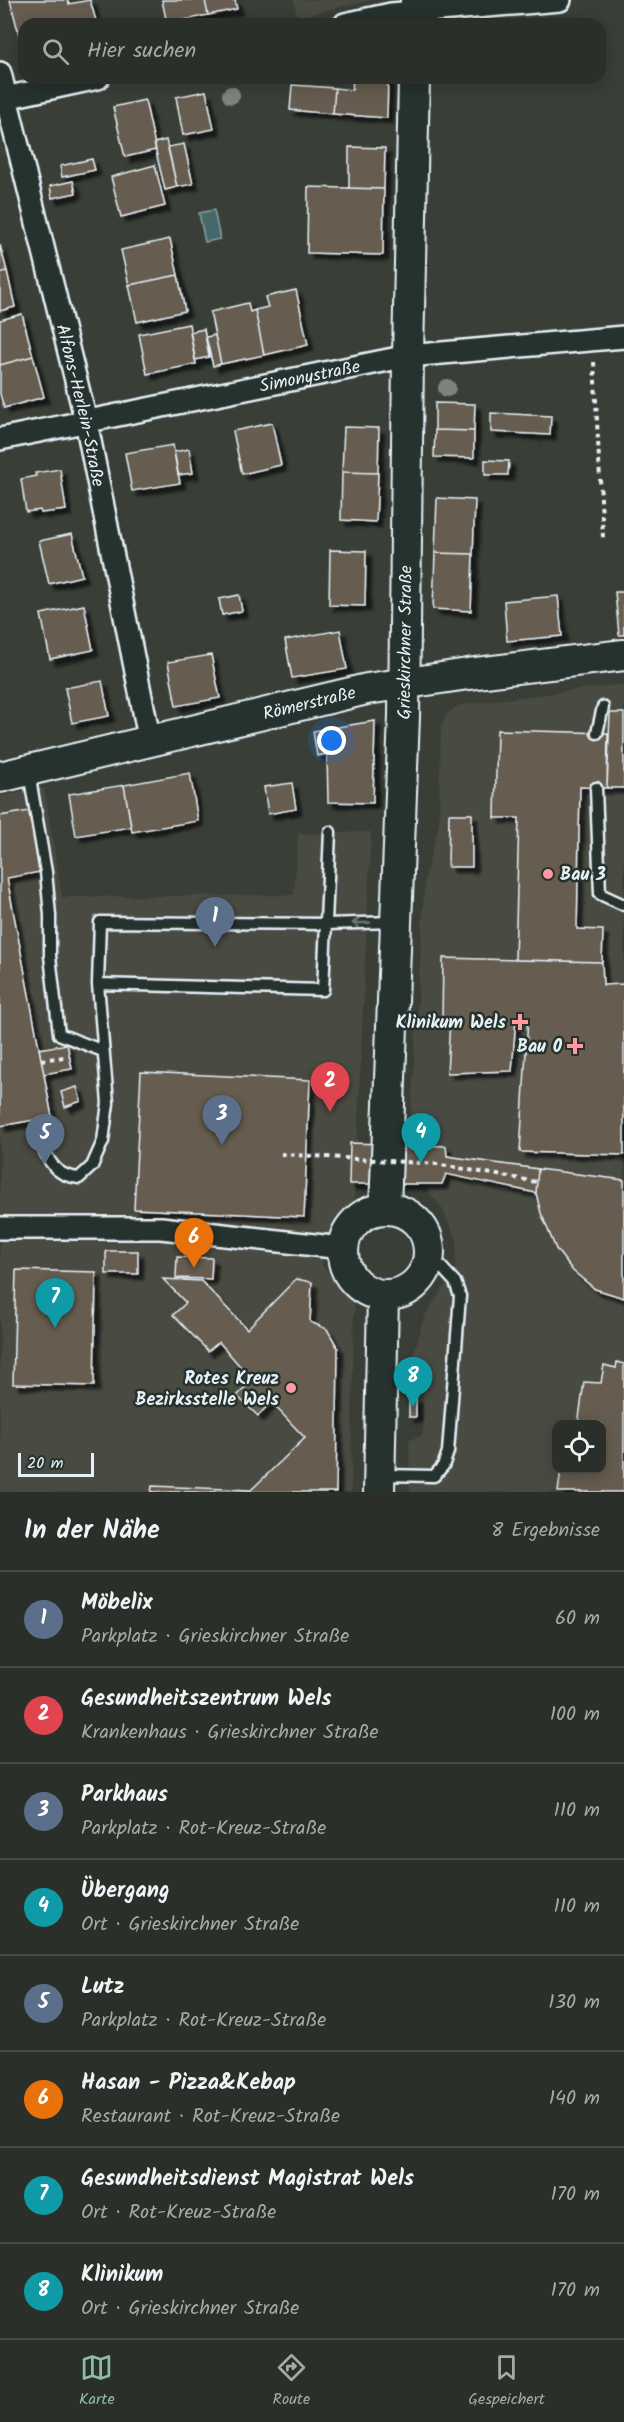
<!DOCTYPE html>
<html lang="de">
<head>
<meta charset="utf-8">
<style>
  :root { --surface:#2b2f29; --page:#333731; --text:#f1f3f6; --muted:#a6a9a8; --line:#474a46; --accent:#8abfa5 }
  body { margin:0; font-family:Kalam,sans-serif; background:var(--page); color:var(--text) }
  .controls { position:absolute; right:18px; bottom:18px; display:grid; overflow:hidden; border-radius:12px; box-shadow:0 3px 15px #0003 }
  .controls button { width:54px; height:54px; display:grid; place-items:center; padding:0; border:0; border-bottom:2px solid var(--line); background:var(--surface); color:var(--text); font:30px sans-serif }
  .scale { position:absolute; left:18px; bottom:15px; width:76px; box-sizing:border-box; padding-left:6px; border:3px solid #e8f1f8; border-top:0; font-size:16px; line-height:21px; white-space:nowrap; color:#e8f1f8; -webkit-text-stroke:4px #26332d; paint-order:stroke }
  .you { position:absolute; left:332px; top:741px; width:21px; height:21px; margin:-15px; border:4px solid #fff; border-radius:50%; background:#1a73e8; box-shadow:0 0 0 9px #1a73e833 }
  .badge { display:grid; place-items:center; width:39px; height:39px; border-radius:50%; background:var(--accent); color:#fff; font-size:20px; font-weight:700 }
  .pin { position:absolute; translate:-50% -50px; filter:drop-shadow(0 2px 3px #0008) }
  .pin::after { content:''; position:absolute; top:32px; width:21px; height:18px; background:inherit; clip-path:polygon(0 0,100% 0,50% 100%) }
  .list { margin:0; padding:0; list-style:none }
  h2 { display:flex; justify-content:space-between; align-items:center; height:78px; margin:0; padding:0 24px; font-size:26px }
  h2 small { font-size:20px; font-weight:400; color:var(--muted) }
  .list li { display:grid; grid-template-columns:39px 1fr auto; gap:18px; align-items:center; box-sizing:border-box; height:96px; padding:0 24px; border-top:2px solid var(--line) }
  .list b { display:block; font-size:22px; white-space:nowrap }
  .list p { margin:0; font-size:20px; white-space:nowrap; color:var(--muted) }
  .list em { font-size:20px; font-style:normal; color:var(--muted) }
  .icon { flex:none; width:33px; height:33px; fill:none; stroke:currentColor; stroke-width:2; stroke-linecap:round; stroke-linejoin:round }
  .map { position:relative; flex:none; width:624px; height:1492px; overflow:hidden }
  .search { position:absolute; background:var(--surface); box-shadow:0 3px 15px #0003; left:18px; right:18px; top:18px; height:66px; display:flex; align-items:center; gap:15px; box-sizing:border-box; padding:0 21px; border-radius:18px; color:var(--muted); font-size:22px }
  .sheet { height:846px; background:var(--surface) }
  nav { display:flex; justify-content:space-around; align-items:center; box-sizing:border-box; height:84px; border-top:2px solid var(--line); background:var(--surface); font-size:16px; color:var(--muted) }
  nav a { display:grid; justify-items:center; gap:3px }
  nav .on { color:var(--accent) }
  .map>svg:first-child { display:block }
  .built { fill:#494b42; fill-rule:evenodd }
  .water { fill:#45696b; stroke:#869fa3; stroke-width:1.5 }
  .building { fill:#665c4f; stroke:#e8f1f8; stroke-width:1.5; filter:url(#shadow) }
  .lines { fill:none; stroke-linecap:round; stroke-linejoin:round }
  .service-casing { stroke:#e8f1f8; stroke-width:15 }
  .minor-casing { stroke:#e8f1f8; stroke-width:26 }
  .secondary-casing { stroke:#e8f1f8; stroke-width:34 }
  .path { stroke:#e8f1f8; stroke-width:4; stroke-dasharray:4.5 4.5; stroke-linecap:butt }
  .service { stroke:#26332d; stroke-width:10 }
  .minor { stroke:#26332d; stroke-width:21 }
  .secondary { stroke:#26332d; stroke-width:30 }
  .path-bridge { stroke:#e8f1f8; stroke-width:4; stroke-dasharray:4.5 4.5; stroke-linecap:butt }
  .tree { fill:#7c857d }
  .oneway { stroke:#6a7674 }
  .poi-dot { fill:#ff9aa2; stroke:#26332d; stroke-width:2 }
  .labels { text-anchor:middle; stroke-width:5; stroke-linejoin:round; paint-order:stroke }
  .street-label { font-size:18px; fill:#e8f1f8; stroke:#26332d }
  .poi-label { font-size:18px; font-weight:bold; fill:#e8f1f8; stroke:#26332d; text-anchor:end }
</style>
</head>
<body>
<div class="map">
<svg width="624" height="1492" viewBox="0 0 624 1492">
  <defs>
    <filter id="shadow"><feDropShadow dx="5.5" dy="5.5" stdDeviation="1.5" flood-color="#0009"/></filter>
  </defs>
  <rect width="100%" height="100%" fill="#393f37"/>
  <filter id="ink" filterUnits="userSpaceOnUse"><feTurbulence type="fractalNoise" baseFrequency=".0167" numOctaves="2"/><feDisplacementMap in="SourceGraphic" scale="12" xChannelSelector="R" yChannelSelector="G"/><feConvolveMatrix kernelMatrix="1 2 1 2 8 2 1 2 1" color-interpolation-filters="sRGB"/></filter>
  <g filter="url(#ink)">
    <path class="built" d="M294 0H371L297 17Z
      M624 684V1492H410L409 1440 423 1435V1383L411 1382 413 1357 424 1317 455 1270 457 1240 441 1207 408 1166 425 878 439 824 441 728 446 715 459 705ZM556 1424H602V1470H556Z
      M44 788 62 897 294 895 298 834 371 832 354 1206 324 1241 322 1265 354 1304 351 1492H0V796Z"/>
    <path class="water" d="M214 210 220 239 205 242 199 213Z"/>
    <path class="building" d="M10 0H67L69 4 90 0 97 24H24V54Z
      M162 0H205L208 15 167 24Z
      M205 0H235L237 9 208 15Z
      M353 78H388L387 118 333 114 335 88 352 90Z
      M292 85 335 88 333 114 290 110Z
      M206 91 214 129 183 135 176 97Z
      M145 100 156 150 125 157 113 107Z
      M166 140 177 187 165 190 154 143Z
      M184 144 193 184 177 187 168 147Z
      M349 147 385 148 384 189 349 188Z
      M92 159 95 170 62 177 60 166Z
      M155 165 165 206 121 217 111 177Z
      M73 181 76 193 52 198 50 186Z
      M308 187 384 189 383 255 307 253Z
      M170 239 178 275 129 285 121 250Z
      M0 245 7 271 0 273Z
      M7 271 15 307 0 311V273Z
      M178 275 185 311 137 322 129 285Z
      M296 290 308 345 264 355 255 310 268 307 265 297Z
      M248 303 250 312 255 310 264 355 221 364 210 312Z
      M22 314 33 356 0 365V320Z
      M189 324 196 364 147 374 139 334Z
      M204 329 209 357 195 360 190 332Z
      M215 335 221 364 213 366 206 337Z
      M33 356 44 397 4 408 0 394V365Z
      M435 403 475 404 474 431 435 430Z
      M491 413 551 416 550 435 491 432Z
      M272 423 281 465 242 474 233 431Z
      M344 427 379 428 378 473 342 472Z
      M435 430 474 431V458L434 457Z
      M173 445 180 483 132 491 125 453Z
      M189 449 193 473 178 475 174 452Z
      M485 460 509 461 508 475H485Z
      M60 469 66 510 41 513 40 510 26 512 21 479 36 476 35 473Z
      M342 472 378 473 376 522 341 520Z
      M437 498 475 500 473 554 435 553Z
      M72 534 82 576 49 584 39 541Z
      M330 550 366 551 365 606 329 605Z
      M435 553 473 554 471 611 433 609Z
      M615 592H624V635H619Z
      M239 595 242 611 222 615 219 599Z
      M558 596 562 636 507 641 504 601Z
      M84 605 93 650 50 659 41 614Z
      M340 630 347 669 292 678 285 640Z
      M211 655 220 698 176 706 168 662Z
      M102 681 109 716 72 723 65 688Z
      M610 713H624V788H607Z
      M375 721 373 803 328 802 327 754 317 756 313 731Z
      M497 730 608 733 607 788 580 787 577 929 603 930 602 962 515 960 519 818H495Z
      M190 773 198 821 132 832 124 785Z
      M292 783 296 809 268 814 264 787Z
      M124 785 131 827 76 836 69 794Z
      M29 811 40 872 7 878 52 1117 0 1126V816Z
      M449 814H472V867H448Z
      M443 958 602 962 603 985 624 984V1155L520 1152 528 1018 516 1017 512 1071 447 1073 450 1020H442Z
      M67 1044 72 1069 44 1074 39 1049Z
      M141 1072 310 1080 304 1217 134 1209Z
      M77 1087 81 1101 65 1107 61 1092Z
      M350 1143 446 1146 447 1156 538 1169 536 1193 446 1174 442 1184H349Z
      M538 1169 624 1180V1298L595 1289 573 1271 556 1249 541 1213 536 1193Z
      M106 1251H138V1274H106Z
      M177 1257 212 1258 211 1279 176 1278Z
      M16 1270 96 1272 94 1386 13 1384Z
      M163 1279 201 1281 247 1329 296 1279 312 1282 310 1322 327 1329 338 1348 336 1492H151L152 1486 251 1490 305 1438 271 1402 258 1416 237 1396 252 1380 219 1342 208 1351 173 1315 186 1303Z
      M617 1362 624 1364V1492H558L561 1470H602V1424H578L580 1411 584 1382 601 1383 604 1365 616 1368Z
      M409 1398H416V1417H409Z"/>
    <g class="lines">
      <defs>
        <path id="service" d="M597 733 603 707
          M29 773 46 872 50 915V956L59 1034 103 1051
          M596 788 600 894 624 905
          M98 984 323 990 330 832
          M44 1150C52 1168 60 1176 79 1178L92 1166 103 1141 108 1103 98 984 100 922 326 924 393 922
          M382 1475 434 1476 443 1466 448 1452 460 1296 455 1282 430 1255"/>
        <g id="minor">
          <path d="M345 24 391 14 560 0"/>
          <path id="s1" d="M0 73 86 421 150 742"/>
          <path d="M0 99 98 78"/>
          <path id="s2" d="M0 439 408 356 624 337"/>
          <path d="M0 1228H161L342 1248"/>
        </g>
        <g id="secondary">
          <path d="M416 24V0"/>
          <path id="s3" d="M0 777 367 689 468 674 624 655"/>
          <path id="s4" d="M385 1208 404 716 408 356 414 78"/>
          <circle cx="386" cy="1252" r="43"/>
          <path d="M379 1492 383 1296"/>
        </g>
      </defs>
      <use href="#service" class="service-casing"/>
      <use href="#minor" class="minor-casing"/>
      <use href="#secondary" class="secondary-casing"/>
      <path class="path" d="M594 362 603 538
        M41 1060 64 1057"/>
      <use href="#service" class="service"/>
      <use href="#minor" class="minor"/>
      <use href="#secondary" class="secondary"/>
      <path class="path-bridge" d="M281 1154 436 1164 537 1182"/>
    </g>
    <g class="tree">
      <circle cx="231" cy="95" r="9"/>
      <circle cx="447" cy="388" r="9"/>
    </g>
    <defs><path id="oneway-shaft" d="M-6 0H5M1.5-3L5.5 0L1.5 3" fill="none" stroke-width="1.6" stroke-linecap="round" stroke-linejoin="round" transform="scale(1.5)"/></defs>
    <use class="oneway" href="#oneway-shaft" transform="translate(361 923) rotate(178)"/>
  </g>
  <g class="poi-dot">
    <circle cx="548" cy="874" r="6"/>
    <path d="M517 1013h6v6h6v6h-6v6h-6v-6h-6v-6h6z"/>
    <path d="M572 1037h6v6h6v6h-6v6h-6v-6h-6v-6h6z"/>
    <circle cx="291" cy="1388" r="6"/>
  </g>
  <g class="labels">
    <g class="street-label">
      <text dy="6" stroke="none"><textPath href="#s2" startOffset="316">Simonystraße</textPath></text>
      <text dy="6" stroke="none"><textPath href="#s1" startOffset="342">Alfons-Herlein-Straße</textPath></text>
      <text dy="6" stroke="none"><textPath href="#s4" startOffset="566">Grieskirchner Straße</textPath></text>
      <text dy="6" stroke="none"><textPath href="#s3" startOffset="318">Römerstraße</textPath></text>
    </g>
    <g class="poi-label">
      <text x="560" y="880" text-anchor="start">Bau 3</text>
      <text x="506" y="1028">Klinikum Wels</text>
      <text x="562" y="1052">Bau 0</text>
      <text x="279" y="1384">Rotes Kreuz<tspan x="279" dy="21">Bezirksstelle Wels</tspan></text>
    </g>
  </g>
</svg>
<div class="controls">
<button><svg class="icon" aria-label="locate" viewBox="0 0 24 24"><circle cx="12" cy="12" r="6"/><path d="M12 2v4M12 18v4M2 12h4M18 12h4"/></svg></button>
</div>
<div class="scale">20 m</div>
<div class="you"></div>
<div class="pin badge" style="left:215px;top:947px;background:#5c6f8a">1</div>
<div class="pin badge" style="left:330px;top:1112px;background:#e0444e">2</div>
<div class="pin badge" style="left:222px;top:1145px;background:#5c6f8a">3</div>
<div class="pin badge" style="left:421px;top:1163px;background:#0f9aa8">4</div>
<div class="pin badge" style="left:45px;top:1164px;background:#5c6f8a">5</div>
<div class="pin badge" style="left:194px;top:1268px;background:#e8710a">6</div>
<div class="pin badge" style="left:55px;top:1328px;background:#0f9aa8">7</div>
<div class="pin badge" style="left:413px;top:1407px;background:#0f9aa8">8</div>
<div class="search"><svg class="icon" aria-label="search" viewBox="0 0 24 24"><circle cx="10" cy="10" r="6"/><path d="M15 15l6 6"/></svg>Hier suchen</div>
</div>
<section class="sheet">
<h2>In der Nähe<small>8 Ergebnisse</small></h2>
<ul class="list">
<li><span class="badge" style="background:#5c6f8a">1</span><div><b>Möbelix</b><p>Parkplatz · Grieskirchner Straße</p></div><em>60 m</em></li>
<li><span class="badge" style="background:#e0444e">2</span><div><b>Gesundheitszentrum Wels</b><p>Krankenhaus · Grieskirchner Straße</p></div><em>100 m</em></li>
<li><span class="badge" style="background:#5c6f8a">3</span><div><b>Parkhaus</b><p>Parkplatz · Rot-Kreuz-Straße</p></div><em>110 m</em></li>
<li><span class="badge" style="background:#0f9aa8">4</span><div><b>Übergang</b><p>Ort · Grieskirchner Straße</p></div><em>110 m</em></li>
<li><span class="badge" style="background:#5c6f8a">5</span><div><b>Lutz</b><p>Parkplatz · Rot-Kreuz-Straße</p></div><em>130 m</em></li>
<li><span class="badge" style="background:#e8710a">6</span><div><b>Hasan - Pizza&amp;Kebap</b><p>Restaurant · Rot-Kreuz-Straße</p></div><em>140 m</em></li>
<li><span class="badge" style="background:#0f9aa8">7</span><div><b>Gesundheitsdienst Magistrat Wels</b><p>Ort · Rot-Kreuz-Straße</p></div><em>170 m</em></li>
<li><span class="badge" style="background:#0f9aa8">8</span><div><b>Klinikum</b><p>Ort · Grieskirchner Straße</p></div><em>170 m</em></li>
</ul>
</section>
<nav>
<a class="on"><svg class="icon" aria-label="map" viewBox="0 0 24 24"><path d="M3 6l6-2 6 2 6-2v14l-6 2-6-2-6 2zM9 4v14M15 6v14"/></svg>Karte</a>
<a><svg class="icon" aria-label="directions" viewBox="0 0 24 24"><path d="M12 3l9 9-9 9-9-9zM9 14v-3h6M13 9l2 2-2 2"/></svg>Route</a>
<a><svg class="icon" aria-label="saved" viewBox="0 0 24 24"><path d="M7 4h10v16l-5-4-5 4z"/></svg>Gespeichert</a>
</nav>
</body>
</html>
